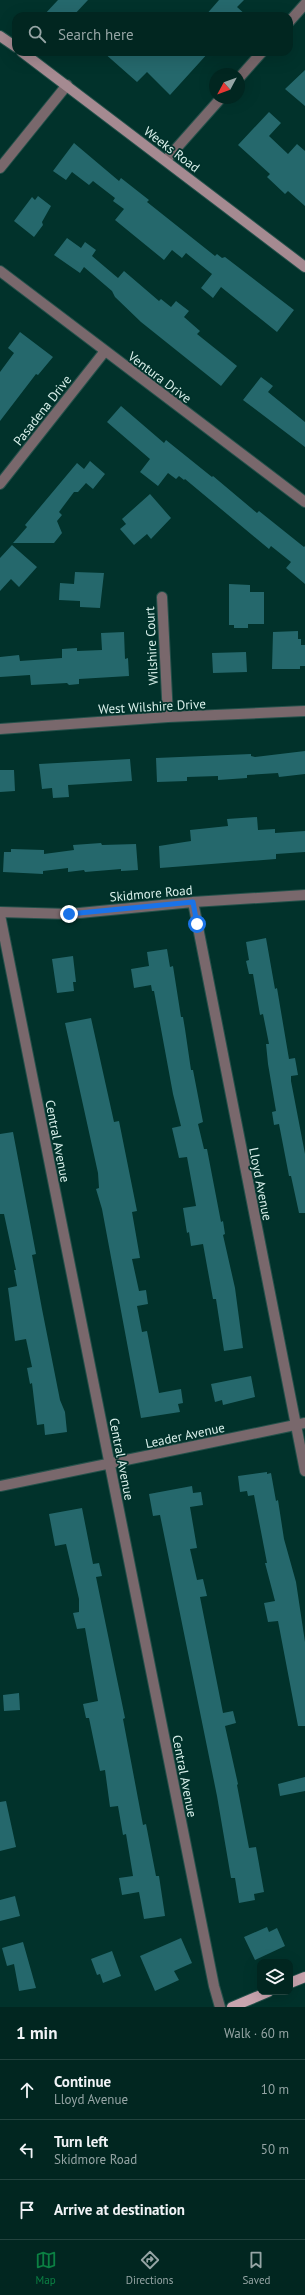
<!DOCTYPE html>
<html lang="en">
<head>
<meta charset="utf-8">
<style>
  :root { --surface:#012620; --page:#0f322d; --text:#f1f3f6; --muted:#96a5a5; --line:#23433e; --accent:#0b8043 }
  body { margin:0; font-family:"PT Sans",sans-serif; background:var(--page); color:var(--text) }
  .controls { position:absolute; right:12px; bottom:12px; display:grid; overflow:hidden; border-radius:8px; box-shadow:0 4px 16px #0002 }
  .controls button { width:36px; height:36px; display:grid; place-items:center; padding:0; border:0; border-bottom:1px solid var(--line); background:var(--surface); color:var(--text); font:20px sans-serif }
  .compass { position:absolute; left:209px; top:68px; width:36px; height:36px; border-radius:50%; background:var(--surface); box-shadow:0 4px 16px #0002; rotate:229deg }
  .stop { position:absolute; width:12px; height:12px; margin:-9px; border:3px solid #1a73e8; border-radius:50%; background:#fff }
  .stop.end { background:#1a73e8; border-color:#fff; box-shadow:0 1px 4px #0008 }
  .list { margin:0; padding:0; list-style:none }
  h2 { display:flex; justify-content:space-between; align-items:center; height:52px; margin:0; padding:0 16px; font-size:17px }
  h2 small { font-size:13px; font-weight:400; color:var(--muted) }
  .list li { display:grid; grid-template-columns:26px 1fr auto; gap:12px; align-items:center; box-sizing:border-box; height:60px; padding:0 16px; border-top:1px solid var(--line) }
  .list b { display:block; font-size:15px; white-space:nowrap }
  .list p { margin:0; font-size:13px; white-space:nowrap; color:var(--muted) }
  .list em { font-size:13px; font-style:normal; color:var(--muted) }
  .icon { flex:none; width:22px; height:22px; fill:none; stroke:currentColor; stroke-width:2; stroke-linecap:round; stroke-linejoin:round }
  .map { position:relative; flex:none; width:305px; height:2007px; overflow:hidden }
  .search { position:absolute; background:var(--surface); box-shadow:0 4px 16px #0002; left:12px; right:12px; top:12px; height:44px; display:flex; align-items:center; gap:10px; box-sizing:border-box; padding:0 14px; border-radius:12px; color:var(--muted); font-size:15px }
  .sheet { height:232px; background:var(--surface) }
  nav { display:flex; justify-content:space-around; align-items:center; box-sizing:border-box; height:56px; border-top:1px solid var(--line); background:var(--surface); font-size:11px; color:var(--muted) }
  nav a { display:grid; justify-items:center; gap:2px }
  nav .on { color:var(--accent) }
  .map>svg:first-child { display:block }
  .building { fill:#25686c }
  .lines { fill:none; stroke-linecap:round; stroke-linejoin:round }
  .street-casing { stroke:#24504a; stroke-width:12 }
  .secondary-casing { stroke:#24504a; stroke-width:12 }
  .primary-casing { stroke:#24504a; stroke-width:12 }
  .street { stroke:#79686c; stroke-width:10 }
  .secondary { stroke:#a58a91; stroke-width:10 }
  .primary { stroke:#c8a4ae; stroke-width:10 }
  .route { stroke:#1a73e8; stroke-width:5 }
  .labels { text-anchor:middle; stroke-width:3.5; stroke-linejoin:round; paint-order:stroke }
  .street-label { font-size:13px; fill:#d9f0eb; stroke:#01322b }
</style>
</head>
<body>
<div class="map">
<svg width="305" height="2007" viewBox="0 0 305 2007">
  <rect width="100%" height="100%" fill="#01322b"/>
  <path class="building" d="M58 0H88L73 16H43Z
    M219 0H244L237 7 247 16H205Z
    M103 52H209L170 95 147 72 137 82Z
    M305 70V106L285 89Z
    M269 112 281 123 269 136 288 154 297 144 305 151V206L288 191 285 194 267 177 270 174 238 145Z
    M74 143 119 181 121 178 149 200 147 202 215 256 217 254 222 258 225 257 294 310 277 332 221 287 213 298 201 288 212 274 186 253 182 258 172 250 164 260 115 220 124 209 113 201 115 198 93 181 89 185 72 172 66 180 53 171Z
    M38 196 51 206 42 222 43 225 34 237 14 221 32 197 35 200Z
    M67 238 81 248 85 242 96 250 92 256 118 278 124 271 159 301 161 299 171 307 176 301 189 311 184 317 200 331 197 334 237 366 221 386 141 322 115 297 112 291 84 267 80 273 54 255Z
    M20 332 53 357 38 375 36 374 0 421V372L14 353 8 348Z
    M261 377 273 386 268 392 305 422V447L243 400Z
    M121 406 164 443 166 440 212 477 213 476 257 513 259 511 304 547 305 546V584L286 568 291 562 271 546 269 549 185 479 184 480 179 476 176 479 168 473 158 486 140 472 150 459 107 422Z
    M90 461 105 474 93 489 86 483 78 492H74L59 512 62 515 57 521 62 533 54 543H13L27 527 25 525 77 463 84 469Z
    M150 494 171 518 151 539 147 534 134 545 120 529 126 524 122 519Z
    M12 545 37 567 19 587 11 579 0 591V558Z
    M75 572 104 573 100 608 80 607V601L59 600 60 583 74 584Z
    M229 584 250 585V592H264V624H248V628H234V625H229Z
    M298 631V639H301V645H305V666H300V669H272L273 632Z
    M124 632 125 659 128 658 129 676 79 679V684L69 685 67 683 31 685 30 675 0 677V657L19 655 20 661 62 658V649L77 648V651L102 650 101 633Z
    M246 652 247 672 213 673 212 653Z
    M305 751V774L279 777 278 773 247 775V778L218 780V776L187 777V781L157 782 156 758 251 754V756L255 757Z
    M130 759 132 781 68 785 69 797 53 798 52 788 42 789 39 764Z
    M0 770H14L15 791 0 792Z
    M257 817 258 830 275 829V833L305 831V852L276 854V859L160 868 159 846 191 841 190 830 228 826 227 819Z
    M101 843 102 845 136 844 138 870 121 871V869L85 872 84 870 68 872V868L43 871V874L3 872 4 852H11V849L44 850V854L74 850 73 845Z
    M266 938 275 989 277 988 289 1059 295 1058 298 1075 291 1076V1081L305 1154V1213H299L291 1176H289L279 1124 274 1125 272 1112 276 1111 268 1064 266 1044H269L263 1014 260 1015 253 974H249L246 961 249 960 246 942Z
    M167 949 170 967 173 966 181 1017H183L185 1029 191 1070H193L203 1122 198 1124 204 1149H207L221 1222 223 1221 225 1234 223 1235 235 1288 243 1348 224 1351 216 1299H213L203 1244 191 1246 189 1232 187 1233 183 1208 196 1206 187 1157 179 1158 172 1128 181 1126 173 1094 154 991H152L151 985 134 988 131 969 149 966 147 952Z
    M73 956 76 982H73L74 991 57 993 52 959Z
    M91 1018 114 1122 119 1121 137 1211 132 1212 140 1258 132 1259 139 1291 146 1290 148 1304 137 1306 142 1332 147 1331 159 1393 181 1389 183 1403 178 1404 180 1412 141 1418 102 1209 96 1189 99 1188 98 1173 65 1023Z
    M13 1132 36 1254 32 1255 42 1309 60 1400 65 1412 67 1432 45 1435 44 1424 37 1425 32 1383 30 1384 27 1368 32 1367 26 1339 15 1341 8 1288 17 1286 14 1270H16L4 1214H0V1134Z
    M251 1376 255 1397 223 1405 222 1400 215 1402 211 1384Z
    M267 1472V1474L271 1473 276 1501 278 1500 284 1539 296 1582 305 1642V1726H298L278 1621 268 1622 264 1603 275 1601 265 1563H267L254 1495 248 1496 247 1491 240 1492 238 1476Z
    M192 1486 193 1493 201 1492 203 1505 190 1507 197 1548 190 1549 197 1580 203 1579 207 1596 200 1597 223 1713 233 1711 236 1723 225 1726 238 1784 237 1785 249 1848 256 1847 264 1892 254 1894 255 1900 239 1903 235 1878H231L217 1796 160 1515 153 1516 149 1494Z
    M82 1508 93 1564 99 1563 102 1576 96 1577 125 1718 123 1719 143 1825 146 1824 156 1876H159L165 1916 144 1919 139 1892 122 1895 119 1878 133 1876 126 1834 123 1835 118 1806 110 1807 105 1770 100 1771 89 1718H86L83 1704 98 1701 85 1628 77 1629 73 1613 79 1612V1599L66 1544 55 1546 49 1514Z
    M19 1693 20 1710 4 1711 3 1695Z
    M305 1777V1791L280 1796 278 1784Z
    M6 1801 16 1847 0 1851V1802Z
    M15 1896 20 1916 0 1921V1900Z
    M267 1927 269 1932 277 1928 285 1946 255 1960 244 1937Z
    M181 1938 192 1963 174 1971 179 1980 155 1991 140 1956Z
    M23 1942 36 1988 19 1991 14 1964 7 1966 2 1948Z
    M112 1951 121 1976 103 1983 100 1974 97 1975 91 1959Z"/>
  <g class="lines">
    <defs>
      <path id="street" d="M289 22 305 4
        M239 78 262 52
        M166 160 221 98
        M0 168 67 85
        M0 271 305 502
        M0 484 105 351
        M162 597 168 717
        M0 729 168 717 305 711
        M193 902 305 1471
        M0 912 69 914 193 902 305 895
        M0 915 214 1986 220 2007
        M0 1486 305 1423"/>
      <path id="secondary" d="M0 36 16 47
        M22 52 305 267"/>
      <path id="primary" d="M290 1983 305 1977
        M232 2007 268 1992"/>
    </defs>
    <use href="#street" class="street-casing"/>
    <use href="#secondary" class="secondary-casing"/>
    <use href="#primary" class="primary-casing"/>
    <use href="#street" class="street"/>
    <use href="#secondary" class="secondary"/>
    <use href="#primary" class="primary"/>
  </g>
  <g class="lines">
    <path class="route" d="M69 914 193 902 197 924"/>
  </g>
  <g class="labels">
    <g class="street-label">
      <text transform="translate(172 149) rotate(37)" y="5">Weeks Road</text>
      <text transform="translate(160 377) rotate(37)" y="5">Ventura Drive</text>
      <text transform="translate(42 410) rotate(-52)" y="5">Pasadena Drive</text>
      <text transform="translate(151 646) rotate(-93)" y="5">Wilshire Court</text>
      <text transform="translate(152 706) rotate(-3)" y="5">West Wilshire Drive</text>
      <text transform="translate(151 893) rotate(-5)" y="5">Skidmore Road</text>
      <text transform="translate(58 1141) rotate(79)" y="5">Central Avenue</text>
      <text transform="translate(261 1184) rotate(79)" y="5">Lloyd Avenue</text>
      <text transform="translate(185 1435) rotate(-12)" y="5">Leader Avenue</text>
      <text transform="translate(122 1459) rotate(79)" y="5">Central Avenue</text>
      <text transform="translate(185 1776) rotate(79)" y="5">Central Avenue</text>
    </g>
  </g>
</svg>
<div class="controls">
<button><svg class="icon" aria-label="layers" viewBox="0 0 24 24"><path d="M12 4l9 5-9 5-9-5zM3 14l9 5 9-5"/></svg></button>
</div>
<svg class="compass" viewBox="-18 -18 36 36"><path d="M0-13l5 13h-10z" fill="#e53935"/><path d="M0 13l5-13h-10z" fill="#96a5a5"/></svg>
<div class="stop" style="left:197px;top:924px"></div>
<div class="stop end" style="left:69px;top:914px"></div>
<div class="search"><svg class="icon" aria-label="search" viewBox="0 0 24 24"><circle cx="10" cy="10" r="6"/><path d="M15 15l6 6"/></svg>Search here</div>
</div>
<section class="sheet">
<h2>1 min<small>Walk · 60 m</small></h2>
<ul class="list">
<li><svg class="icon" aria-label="ahead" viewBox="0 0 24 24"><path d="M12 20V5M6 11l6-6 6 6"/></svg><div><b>Continue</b><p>Lloyd Avenue</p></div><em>10 m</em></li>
<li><svg class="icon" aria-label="left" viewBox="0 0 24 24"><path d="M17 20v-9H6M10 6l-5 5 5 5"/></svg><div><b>Turn left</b><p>Skidmore Road</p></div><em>50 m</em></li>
<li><svg class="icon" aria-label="arrive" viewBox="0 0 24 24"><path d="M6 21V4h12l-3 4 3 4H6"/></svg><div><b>Arrive at destination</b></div></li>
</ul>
</section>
<nav>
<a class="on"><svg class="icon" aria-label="map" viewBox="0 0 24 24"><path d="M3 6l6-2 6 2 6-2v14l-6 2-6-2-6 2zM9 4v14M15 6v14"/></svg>Map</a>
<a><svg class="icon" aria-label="directions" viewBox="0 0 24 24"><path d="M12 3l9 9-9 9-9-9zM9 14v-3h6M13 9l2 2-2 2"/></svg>Directions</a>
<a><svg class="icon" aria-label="saved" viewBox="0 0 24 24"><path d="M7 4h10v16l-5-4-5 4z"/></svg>Saved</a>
</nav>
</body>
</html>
